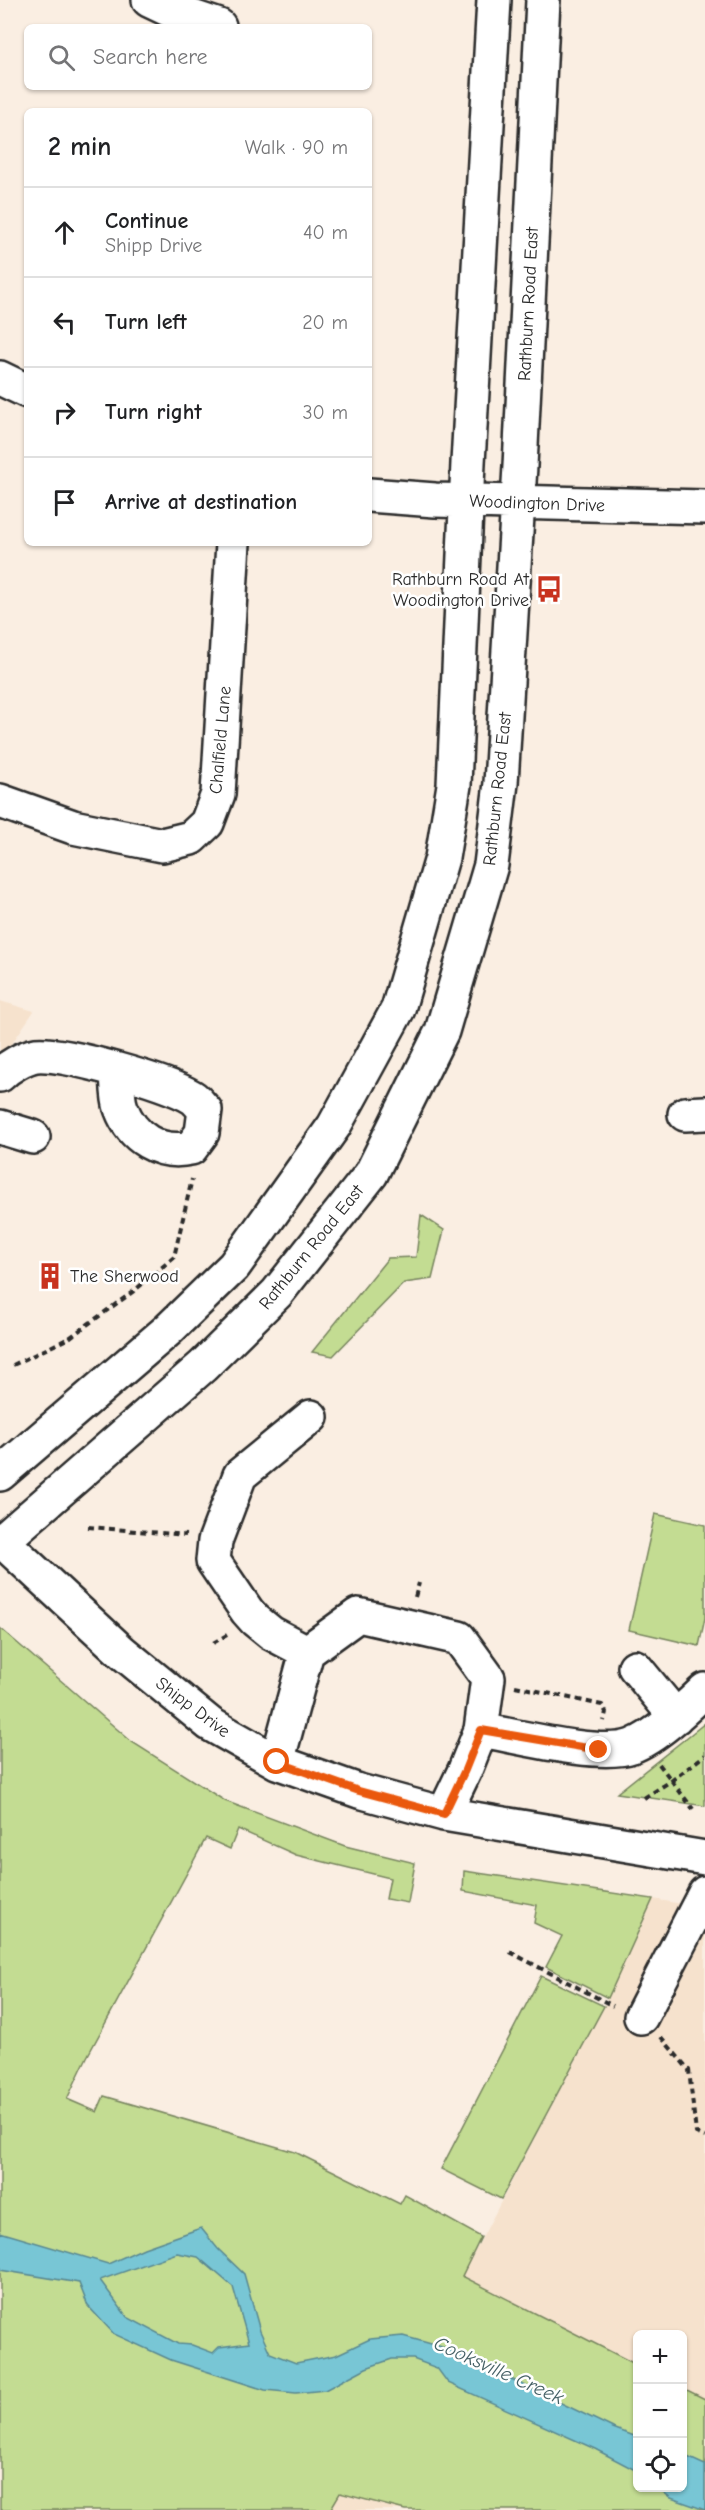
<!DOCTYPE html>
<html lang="en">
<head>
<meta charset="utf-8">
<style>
  :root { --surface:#fff; --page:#f2f2f2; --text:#202124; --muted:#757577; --line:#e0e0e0 }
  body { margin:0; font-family:"Comic Neue",sans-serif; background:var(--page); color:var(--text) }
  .controls { position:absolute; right:18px; bottom:18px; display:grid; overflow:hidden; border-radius:9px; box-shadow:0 2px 4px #0004 }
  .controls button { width:54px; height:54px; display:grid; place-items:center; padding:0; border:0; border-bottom:2px solid var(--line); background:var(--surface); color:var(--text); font:30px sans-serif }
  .stop { position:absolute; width:18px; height:18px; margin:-14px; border:4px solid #ea580c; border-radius:50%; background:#fff }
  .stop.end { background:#ea580c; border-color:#fff; box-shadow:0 2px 6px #0008 }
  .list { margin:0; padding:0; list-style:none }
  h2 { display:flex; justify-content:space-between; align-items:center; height:78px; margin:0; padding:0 24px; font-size:26px }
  h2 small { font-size:20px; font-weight:400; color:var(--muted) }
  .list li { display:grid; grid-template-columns:39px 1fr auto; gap:18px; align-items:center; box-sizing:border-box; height:90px; padding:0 24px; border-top:2px solid var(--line) }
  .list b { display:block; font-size:22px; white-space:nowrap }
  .list p { margin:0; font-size:20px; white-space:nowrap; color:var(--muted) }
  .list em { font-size:20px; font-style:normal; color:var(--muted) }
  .icon { flex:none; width:33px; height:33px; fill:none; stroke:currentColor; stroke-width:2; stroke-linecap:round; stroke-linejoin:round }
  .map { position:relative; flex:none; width:705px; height:2510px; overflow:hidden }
  .search { position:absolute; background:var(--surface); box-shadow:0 2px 4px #0004; left:24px; top:24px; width:348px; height:66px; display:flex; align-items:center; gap:15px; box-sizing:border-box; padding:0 21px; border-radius:9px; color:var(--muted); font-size:22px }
  .panel { position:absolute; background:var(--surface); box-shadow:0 2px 4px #0004; left:24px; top:108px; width:348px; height:438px; border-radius:9px }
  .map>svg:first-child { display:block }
  .built { fill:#f6e2cd }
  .green { fill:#c3dc92; stroke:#77845e; stroke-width:1.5 }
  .water { fill:#78c6d5; stroke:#598891; stroke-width:1.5; fill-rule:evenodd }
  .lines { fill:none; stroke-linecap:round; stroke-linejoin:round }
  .minor-casing { stroke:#2b2b2b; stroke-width:38 }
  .path { stroke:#2b2b2b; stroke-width:4; stroke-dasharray:6 4.5; stroke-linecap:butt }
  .minor { stroke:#fff; stroke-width:33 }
  .route { stroke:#ea580c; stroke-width:8 }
  .labels { text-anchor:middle; stroke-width:5; stroke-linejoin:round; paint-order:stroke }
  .street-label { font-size:18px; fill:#2b2b2b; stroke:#fff }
  .poi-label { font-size:18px; fill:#2b2b2b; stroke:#fff; text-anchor:end }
  .water-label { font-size:20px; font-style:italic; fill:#466166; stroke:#fff }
</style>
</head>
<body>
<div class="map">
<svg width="705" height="2510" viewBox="0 0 705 2510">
  <rect width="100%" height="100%" fill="#faeee2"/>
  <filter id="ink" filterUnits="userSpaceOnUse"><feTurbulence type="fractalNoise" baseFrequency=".0167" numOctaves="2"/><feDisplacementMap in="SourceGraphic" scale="12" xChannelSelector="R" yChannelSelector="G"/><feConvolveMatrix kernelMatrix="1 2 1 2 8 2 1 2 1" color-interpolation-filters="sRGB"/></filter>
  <g filter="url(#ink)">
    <path class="built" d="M0 1001 34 1011 0 1061Z
      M653 1899 705 1908V2399L683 2388 682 2334H638L637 2365 462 2276 604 2006Z
      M339 2493 405 2510H330Z"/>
    <path class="green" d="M421 1215 444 1230 432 1279 404 1283 333 1356 312 1352 388 1258 416 1257Z
      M655 1514 705 1525V1618L699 1646 629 1630Z
      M0 1628 132 1742 225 1801 345 1846 415 1863 408 1903 386 1899 390 1878 296 1855 238 1829 230 1849 206 1838 87 2057 67 2099 97 2112 104 2096 295 2152 400 2204 405 2195 481 2237 462 2276 637 2365 638 2488H682L683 2388 705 2399V2510H405L340 2493 330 2510H0Z
      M705 1723V1806L617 1793Z
      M464 1871 653 1899 608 1998 546 1967 562 1936 534 1923 537 1905 463 1891Z
      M541 1976 604 2006 501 2199 441 2169Z"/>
    <path class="water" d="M201 2228 218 2249 244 2274 260 2331 270 2353 296 2363 336 2355 370 2339 403 2336 449 2349 613 2428 637 2437V2471L595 2449 448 2383 437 2368 413 2359H392L366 2368 325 2390 296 2393 265 2390 171 2360 114 2334 88 2306 79 2283 0 2270V2232L108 2264 144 2248ZM177 2253 198 2257 233 2287 249 2343 219 2347 213 2353 192 2345 178 2344 127 2317 100 2280Z
      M683 2455 705 2465V2510L671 2498 658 2488H682Z"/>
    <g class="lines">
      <defs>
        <path id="minor" d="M149 0 168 9 219 26
          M0 378 27 391
          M369 495 435 500 705 507
          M0 801 73 827 162 845 191 838 207 823 218 794 233 543
          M0 1075C8 1067 24 1057 36 1055 64 1052 167 1082 192 1097 197 1100 201 1106 205 1110L202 1133 191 1148C159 1155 132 1138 121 1108 117 1097 118 1082 117 1071
          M685 1114 705 1113
          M0 1127 33 1137
          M0 1474 168 1330 234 1266 334 1126 398 1009 442 858 454 785 468 463 494 0
          M0 1539 122 1652 210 1724 277 1762 359 1791 444 1814 705 1858
          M0 1543 203 1366 277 1293 371 1174 442 1031 491 865 501 783 520 466 543 0
          M307 1652 271 1633 255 1620 247 1611 213 1561 215 1541 240 1475 311 1417
          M635 1667 676 1717
          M481 1730C517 1736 600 1758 632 1746 656 1737 686 1708 705 1690
          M277 1762 307 1652 358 1615 459 1638 488 1678 481 1730 465 1770 444 1814
          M641 2017 705 1893"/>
      </defs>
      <use href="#minor" class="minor-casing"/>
      <path class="path" d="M13 1365 69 1338 134 1291 174 1257 192 1179
        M88 1527 186 1535
        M415 1597 419 1583
        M213 1643 227 1635
        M515 1686 602 1705 606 1712 604 1721
        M659 1764 693 1809
        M644 1798 671 1781 705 1755
        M510 1952 613 2006
        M661 2037 689 2070 696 2133 705 2137"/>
      <use href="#minor" class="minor"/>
    </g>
  </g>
  <g class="lines" filter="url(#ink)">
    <path class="route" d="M277 1762 359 1791 444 1814 465 1770 481 1730 599 1750"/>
  </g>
  <defs>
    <symbol id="bus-bare" viewBox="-9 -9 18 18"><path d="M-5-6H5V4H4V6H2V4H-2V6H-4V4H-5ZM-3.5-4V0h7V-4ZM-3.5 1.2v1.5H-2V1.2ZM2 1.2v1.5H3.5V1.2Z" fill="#c8321e" stroke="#fff" stroke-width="2.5" paint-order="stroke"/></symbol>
    <symbol id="building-bare" viewBox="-9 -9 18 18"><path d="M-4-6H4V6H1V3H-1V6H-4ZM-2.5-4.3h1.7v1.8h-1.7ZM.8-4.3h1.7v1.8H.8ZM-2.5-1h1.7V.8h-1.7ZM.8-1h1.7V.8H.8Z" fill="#c8321e" stroke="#fff" stroke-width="2.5" paint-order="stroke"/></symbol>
  </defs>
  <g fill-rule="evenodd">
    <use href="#bus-bare" x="530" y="570" width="38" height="38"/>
    <use href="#building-bare" x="31" y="1257" width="38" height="38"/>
  </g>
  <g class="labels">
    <g class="street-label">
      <text transform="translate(528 304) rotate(-87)" y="6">Rathburn Road East</text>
      <text transform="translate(537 503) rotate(2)" y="6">Woodington Drive</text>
      <text transform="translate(220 740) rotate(-85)" y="6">Chalfield Lane</text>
      <text transform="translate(497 789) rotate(-84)" y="6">Rathburn Road East</text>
      <text transform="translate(311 1247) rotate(-51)" y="6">Rathburn Road East</text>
      <text transform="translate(193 1707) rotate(37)" y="6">Shipp Drive</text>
    </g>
    <g class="poi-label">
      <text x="529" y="585">Rathburn Road At<tspan x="529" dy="21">Woodington Drive</tspan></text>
      <text x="70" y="1282" text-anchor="start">The Sherwood</text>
    </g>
    <g class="water-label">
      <text transform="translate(499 2370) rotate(24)" y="7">Cooksville Creek</text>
    </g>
  </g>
</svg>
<div class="controls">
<button>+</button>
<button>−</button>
<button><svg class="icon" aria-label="locate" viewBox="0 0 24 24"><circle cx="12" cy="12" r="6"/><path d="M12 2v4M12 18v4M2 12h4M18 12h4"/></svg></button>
</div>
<div class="stop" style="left:277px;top:1762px"></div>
<div class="stop end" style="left:599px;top:1750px"></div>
<div class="search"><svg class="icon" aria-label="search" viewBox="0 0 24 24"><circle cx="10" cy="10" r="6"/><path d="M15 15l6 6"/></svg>Search here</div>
<section class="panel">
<h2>2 min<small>Walk · 90 m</small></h2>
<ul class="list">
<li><svg class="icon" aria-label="ahead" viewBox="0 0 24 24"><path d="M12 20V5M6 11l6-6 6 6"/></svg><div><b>Continue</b><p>Shipp Drive</p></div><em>40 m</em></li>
<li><svg class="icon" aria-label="left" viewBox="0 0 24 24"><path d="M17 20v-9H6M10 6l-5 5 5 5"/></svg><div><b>Turn left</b></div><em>20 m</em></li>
<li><svg class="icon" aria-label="right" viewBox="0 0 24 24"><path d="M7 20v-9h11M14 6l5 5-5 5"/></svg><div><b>Turn right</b></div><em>30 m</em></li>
<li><svg class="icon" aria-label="arrive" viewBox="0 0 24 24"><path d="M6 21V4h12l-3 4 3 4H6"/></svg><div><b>Arrive at destination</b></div></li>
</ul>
</section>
</div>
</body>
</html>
